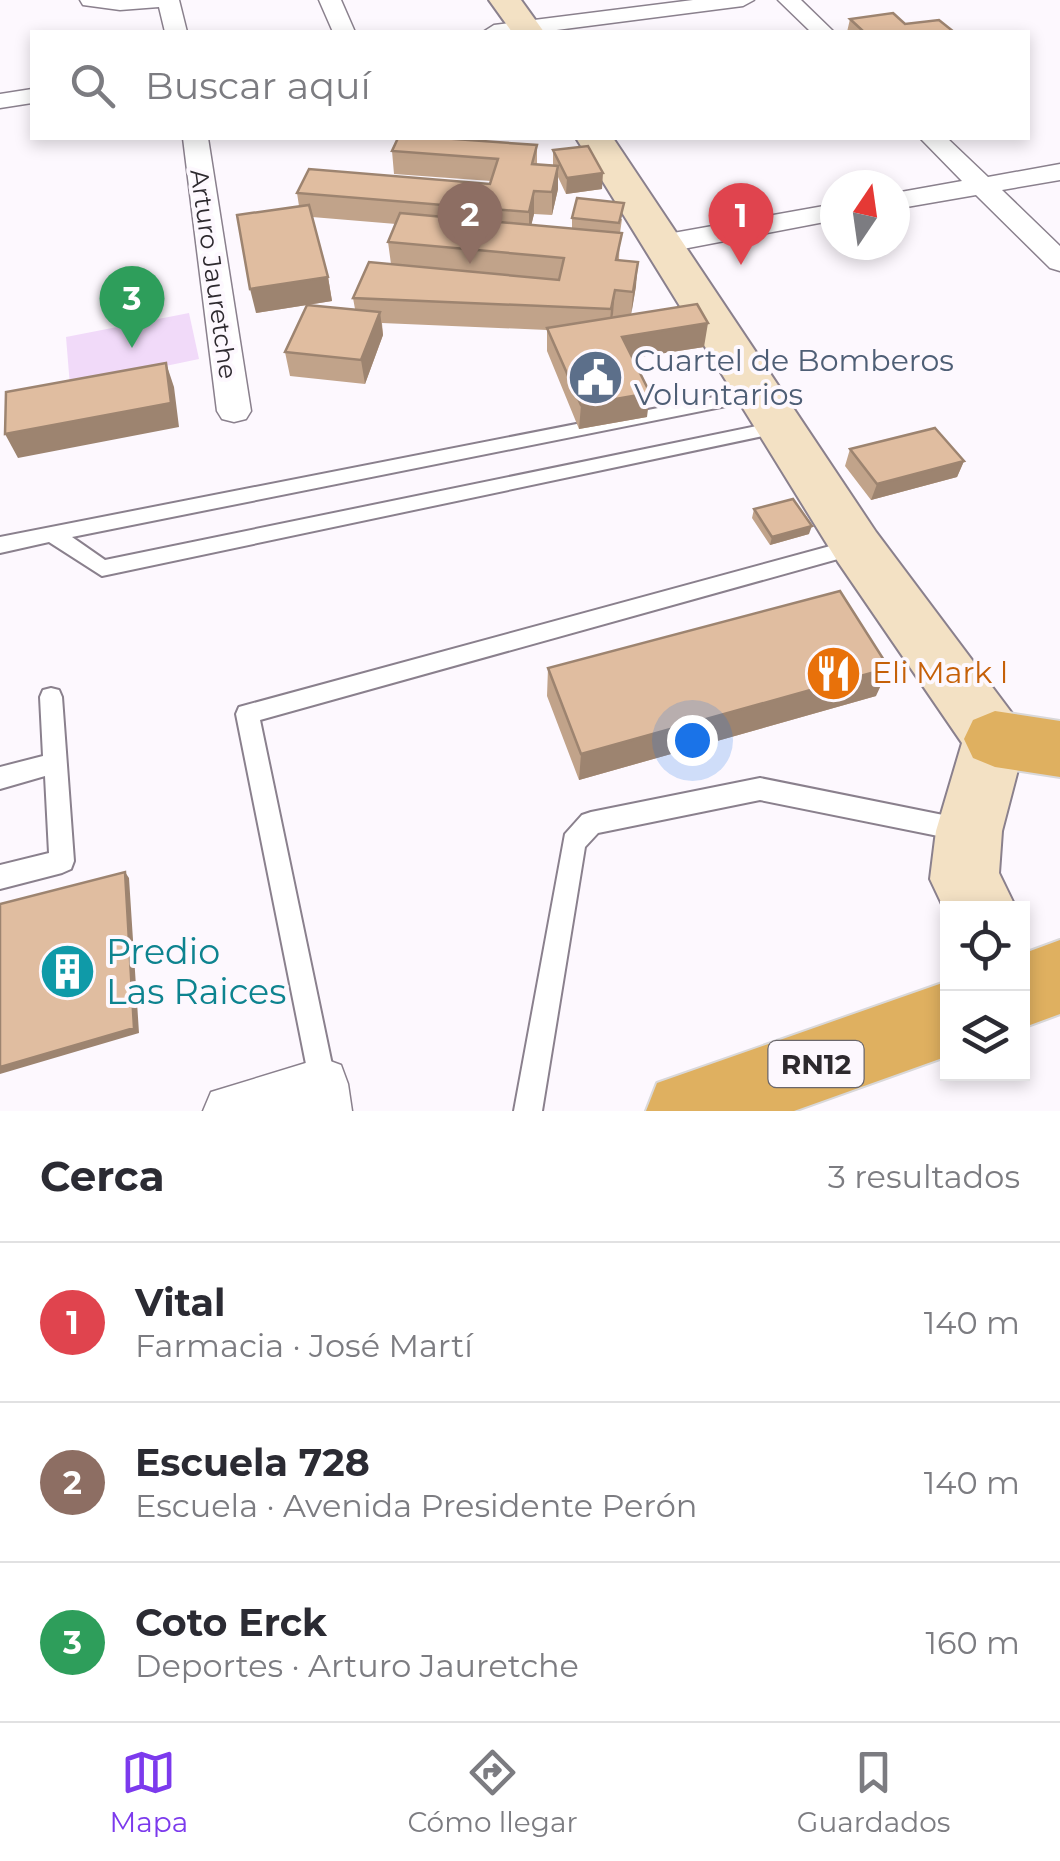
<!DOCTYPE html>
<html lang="es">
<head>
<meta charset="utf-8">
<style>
  :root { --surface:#fff; --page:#f7f7f7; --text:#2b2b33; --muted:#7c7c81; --line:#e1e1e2; --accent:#7c3aed }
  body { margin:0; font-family:Montserrat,sans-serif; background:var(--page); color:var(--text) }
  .controls { position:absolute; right:30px; bottom:30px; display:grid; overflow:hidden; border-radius:0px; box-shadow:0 5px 15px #0003 }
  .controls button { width:90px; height:90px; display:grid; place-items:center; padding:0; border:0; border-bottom:2px solid var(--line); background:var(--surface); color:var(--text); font:50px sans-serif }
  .compass { position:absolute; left:820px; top:170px; width:90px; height:90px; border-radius:50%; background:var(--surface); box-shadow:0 5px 15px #0003; rotate:13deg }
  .you { position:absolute; left:692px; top:740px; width:35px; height:35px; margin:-25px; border:8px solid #fff; border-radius:50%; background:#1a73e8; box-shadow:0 0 0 15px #1a73e833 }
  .badge { display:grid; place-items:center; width:65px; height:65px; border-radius:50%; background:var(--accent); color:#fff; font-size:32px; font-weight:700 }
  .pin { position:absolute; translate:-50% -82px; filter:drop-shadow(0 2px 5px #0008) }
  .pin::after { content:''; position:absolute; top:52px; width:35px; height:30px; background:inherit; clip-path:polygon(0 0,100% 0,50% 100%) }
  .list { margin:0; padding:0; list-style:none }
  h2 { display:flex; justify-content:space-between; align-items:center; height:130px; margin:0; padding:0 40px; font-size:42px }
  h2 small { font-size:32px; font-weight:400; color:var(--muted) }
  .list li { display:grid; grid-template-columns:65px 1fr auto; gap:30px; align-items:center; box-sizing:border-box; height:160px; padding:0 40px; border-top:2px solid var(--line) }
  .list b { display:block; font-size:38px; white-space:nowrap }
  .list p { margin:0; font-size:32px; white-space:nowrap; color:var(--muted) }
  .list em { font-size:32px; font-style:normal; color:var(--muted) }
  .icon { flex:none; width:55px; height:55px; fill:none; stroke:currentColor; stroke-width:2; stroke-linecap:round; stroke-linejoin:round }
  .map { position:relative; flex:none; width:1060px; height:1111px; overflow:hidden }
  .search { position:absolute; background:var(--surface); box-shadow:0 5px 15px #0003; left:30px; right:30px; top:30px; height:110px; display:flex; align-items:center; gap:25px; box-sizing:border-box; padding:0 35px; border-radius:0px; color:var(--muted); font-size:38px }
  .sheet { height:610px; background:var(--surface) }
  nav { display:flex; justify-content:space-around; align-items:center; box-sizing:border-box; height:140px; border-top:2px solid var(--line); background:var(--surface); font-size:28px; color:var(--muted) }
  nav a { display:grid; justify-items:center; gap:5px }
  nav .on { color:var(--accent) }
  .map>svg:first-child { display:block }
  .green { fill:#f1daf9 }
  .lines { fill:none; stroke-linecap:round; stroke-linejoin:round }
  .service-casing { stroke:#8a808d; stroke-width:4 }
  .minor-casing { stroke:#8a808d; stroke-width:3 }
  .secondary-casing { stroke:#8a808d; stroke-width:4 }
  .trunk-casing { stroke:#d9d8d9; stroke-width:4 }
  .service { fill:#fff; fill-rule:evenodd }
  .minor { fill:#fff; fill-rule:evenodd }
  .secondary { fill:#f3e1c4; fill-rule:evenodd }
  .trunk { fill:#dfb060; fill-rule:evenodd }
  .wall { fill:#c1a38a; fill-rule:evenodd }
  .shaded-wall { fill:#9d8470 }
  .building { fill:#e0bda0; stroke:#9d8470; stroke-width:2.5 }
  .labels { text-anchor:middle; stroke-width:8; stroke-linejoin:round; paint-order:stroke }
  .far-street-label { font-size:25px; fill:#2d292e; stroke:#fdf8fe }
  .shield { fill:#fdf8fe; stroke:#6b676c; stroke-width:2.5 }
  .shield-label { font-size:28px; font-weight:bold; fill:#2d292e }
  .service-label { font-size:30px; fill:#4e5e75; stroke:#fdf8fe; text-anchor:start }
  .food-label { font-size:30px; fill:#c56008; stroke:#fdf8fe; text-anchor:start }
  .near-culture-label { font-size:35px; fill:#0d838f; stroke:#fdf8fe; text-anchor:start }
</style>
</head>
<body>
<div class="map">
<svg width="1060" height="1111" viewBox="0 0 1060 1111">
  <rect width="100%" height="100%" fill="#fdf8fe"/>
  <path class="green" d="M189 313 199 359 70 386 66 337Z"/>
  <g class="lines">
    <defs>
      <path id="service" d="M760 388 766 390 769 394 766 398 72 537 105 560 781 421 790 427 787 431 102 576 49 542 0 553V537Z
        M856 539 866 547 863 552 260 720 336 1084 332 1094 322 1098 312 1094 236 714 239 707Z
        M51 688 59 690 62 697 74 861 71 869 62 873 0 889V865L49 853 45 776 0 789V767L43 756 40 697 43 690Z
        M760 778 963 819 972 822 975 830 972 838 963 841 760 800 598 833 585 847 542 1111H514L565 834 582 815 591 812Z"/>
      <path id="minor" d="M80 0H179L187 32H165L159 7 120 10 83 5Z
        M319 0H341L355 32H333Z
        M693 0H754L743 6 541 32H483L494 25Z
        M778 0H801L834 32H811Z
        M32 89V103L0 108V94Z
        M183 138H208L251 411 246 419 234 422 222 419 217 411Z
        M920 138H947L988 177 1060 164V180L1002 190 1060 246V271L1050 268 976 195 895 209V193L962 181Z
        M835 204V220L662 253 652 250 648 244 652 238 662 235Z
        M322 1058 341 1065 348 1084 352 1111H203L211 1092Z"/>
      <path id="secondary" d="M489 0H521L544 32H512Z
        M576 138H613L876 532 1017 720 1026 739 1002 831 999 873 1016 908H948V917L930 879 936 831 962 743 838 562Z"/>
      <path id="trunk" d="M995 711 1060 721V777L995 767 973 758 964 739 973 720Z
        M1060 940V1014L1022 1028V954Z
        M948 981V1056L794 1111H646L657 1083Z"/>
    </defs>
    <use href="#service" class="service-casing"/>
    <use href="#minor" class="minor-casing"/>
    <use href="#secondary" class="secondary-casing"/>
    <use href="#trunk" class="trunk-casing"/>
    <use href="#service" class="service"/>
    <use href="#minor" class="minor"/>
    <use href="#secondary" class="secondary"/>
    <use href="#trunk" class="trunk"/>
  </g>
  <path class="wall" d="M850 19 954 32H847Z
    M537 145V164L553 165V150L602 189 566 194 558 177V189L552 215 534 214 531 225 572 228V218L622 219 620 233 619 260 636 286 631 314 704 347 633 358 647 417 579 429 547 351V330L382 323 383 335 365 384 290 376 285 352 307 305 256 313 299 206 297 193 490 184 491 181 394 174 392 151ZM312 217 396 224 388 242 391 264 353 298 355 309 307 305 332 301 328 277Z
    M850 449 964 461 957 477 871 500 845 466Z
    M754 509 809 534 770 545 752 518Z
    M548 668 876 696 579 780 547 696Z"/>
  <path class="shaded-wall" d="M558 166V189L552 215V192Z
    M603 173 602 189 566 194 567 178Z
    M534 191V214L529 235V212Z
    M638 262 636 286 631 316 633 292Z
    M328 277 332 301 256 313 250 289Z
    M615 290 613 314 609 333 611 309Z
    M380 312 383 335 365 384 361 360Z
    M708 323 704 347 620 360 622 337Z
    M166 363 174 387 179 427 18 458 5 434Z
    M650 393 647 417 579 429 581 405Z
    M964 461 957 477 871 500 877 484Z
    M812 526 809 534 770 545 772 537Z
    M889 668 876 696 579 780 581 754Z
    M125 872 129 878 139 1033 0 1074V1067Z"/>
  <path class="building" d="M893 13 905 24 939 20 954 32H864L850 19Z
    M398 138H441L537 145 532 164 558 166 552 192 534 191 529 212 297 193 309 169 490 184 498 159 392 151Z
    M588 146 603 173 567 178 553 150Z
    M577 198 624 203 619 223 572 218Z
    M309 205 328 277 250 289 237 215Z
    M400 213 622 233 616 260 638 262 633 292 615 290 611 309 353 298 369 262 559 280 564 258 388 242Z
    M697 304 708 323 622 337 650 393 581 405 547 328Z
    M307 305 380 312 361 360 285 352Z
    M166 363 171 403 5 434 6 392Z
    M935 428 964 461 877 484 850 449Z
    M793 499 812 526 772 537 754 509Z
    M840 591 889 668 581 754 548 668Z
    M125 872 134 1028 0 1067V904Z"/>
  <defs>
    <symbol id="civic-disc" viewBox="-11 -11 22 22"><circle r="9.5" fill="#5c6f8a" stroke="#fdf8fe"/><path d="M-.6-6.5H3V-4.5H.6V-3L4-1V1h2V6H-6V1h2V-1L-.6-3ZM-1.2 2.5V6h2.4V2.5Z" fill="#fff"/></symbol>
    <symbol id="restaurant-disc" viewBox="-11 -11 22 22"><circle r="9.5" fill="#e8710a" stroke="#fdf8fe"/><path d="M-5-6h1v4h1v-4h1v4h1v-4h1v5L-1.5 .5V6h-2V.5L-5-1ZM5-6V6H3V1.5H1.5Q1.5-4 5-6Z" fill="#fff"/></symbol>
    <symbol id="building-disc" viewBox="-11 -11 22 22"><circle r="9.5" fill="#0f9aa8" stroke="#fdf8fe"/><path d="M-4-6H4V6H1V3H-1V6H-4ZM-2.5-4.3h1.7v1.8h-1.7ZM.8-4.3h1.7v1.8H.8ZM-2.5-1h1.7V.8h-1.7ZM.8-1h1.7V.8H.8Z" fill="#fff"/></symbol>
  </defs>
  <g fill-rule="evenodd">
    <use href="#civic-disc" x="564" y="346" width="63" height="63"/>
    <use href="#restaurant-disc" x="802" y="642" width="63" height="63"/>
    <use href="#building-disc" x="36" y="940" width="63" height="63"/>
  </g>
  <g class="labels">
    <g class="far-street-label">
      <text transform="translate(214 274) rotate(82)" y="9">Arturo Jauretche</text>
    </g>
    <rect class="shield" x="768.5" y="1041" width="95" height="46" rx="8"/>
    <g class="shield-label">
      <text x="816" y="1074">RN12</text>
    </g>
    <g class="service-label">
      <text x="634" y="371">Cuartel de Bomberos<tspan x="634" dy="34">Voluntarios</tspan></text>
    </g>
    <g class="food-label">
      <text x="872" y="683">Eli Mark l</text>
    </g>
    <g class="near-culture-label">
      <text x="106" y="964">Predio<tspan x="106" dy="40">Las Raices</tspan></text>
    </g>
  </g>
</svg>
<div class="controls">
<button><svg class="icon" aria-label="locate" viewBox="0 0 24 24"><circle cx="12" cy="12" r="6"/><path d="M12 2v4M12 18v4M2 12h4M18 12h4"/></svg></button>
<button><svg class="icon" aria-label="layers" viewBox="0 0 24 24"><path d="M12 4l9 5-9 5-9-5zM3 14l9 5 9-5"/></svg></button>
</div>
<svg class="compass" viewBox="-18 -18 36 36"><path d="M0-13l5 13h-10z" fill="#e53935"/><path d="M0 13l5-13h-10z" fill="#7c7c81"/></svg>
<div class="you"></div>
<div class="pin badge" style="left:741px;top:265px;background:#e0444e">1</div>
<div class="pin badge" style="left:470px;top:264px;background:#8d6e63">2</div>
<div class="pin badge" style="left:132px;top:348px;background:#2e9e5b">3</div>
<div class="search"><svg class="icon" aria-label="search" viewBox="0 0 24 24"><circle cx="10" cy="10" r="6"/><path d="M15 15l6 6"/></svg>Buscar aquí</div>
</div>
<section class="sheet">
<h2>Cerca<small>3 resultados</small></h2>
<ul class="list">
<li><span class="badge" style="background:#e0444e">1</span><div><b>Vital</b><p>Farmacia · José Martí</p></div><em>140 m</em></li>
<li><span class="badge" style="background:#8d6e63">2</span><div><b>Escuela 728</b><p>Escuela · Avenida Presidente Perón</p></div><em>140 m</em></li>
<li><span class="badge" style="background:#2e9e5b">3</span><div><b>Coto Erck</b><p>Deportes · Arturo Jauretche</p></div><em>160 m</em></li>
</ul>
</section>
<nav>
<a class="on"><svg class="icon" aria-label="map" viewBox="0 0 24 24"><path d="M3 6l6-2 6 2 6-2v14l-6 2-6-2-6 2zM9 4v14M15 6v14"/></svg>Mapa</a>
<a><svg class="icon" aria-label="directions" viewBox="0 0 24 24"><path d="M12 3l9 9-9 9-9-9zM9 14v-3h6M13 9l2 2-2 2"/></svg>Cómo llegar</a>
<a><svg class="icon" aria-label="saved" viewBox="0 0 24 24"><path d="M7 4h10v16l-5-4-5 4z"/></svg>Guardados</a>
</nav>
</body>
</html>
